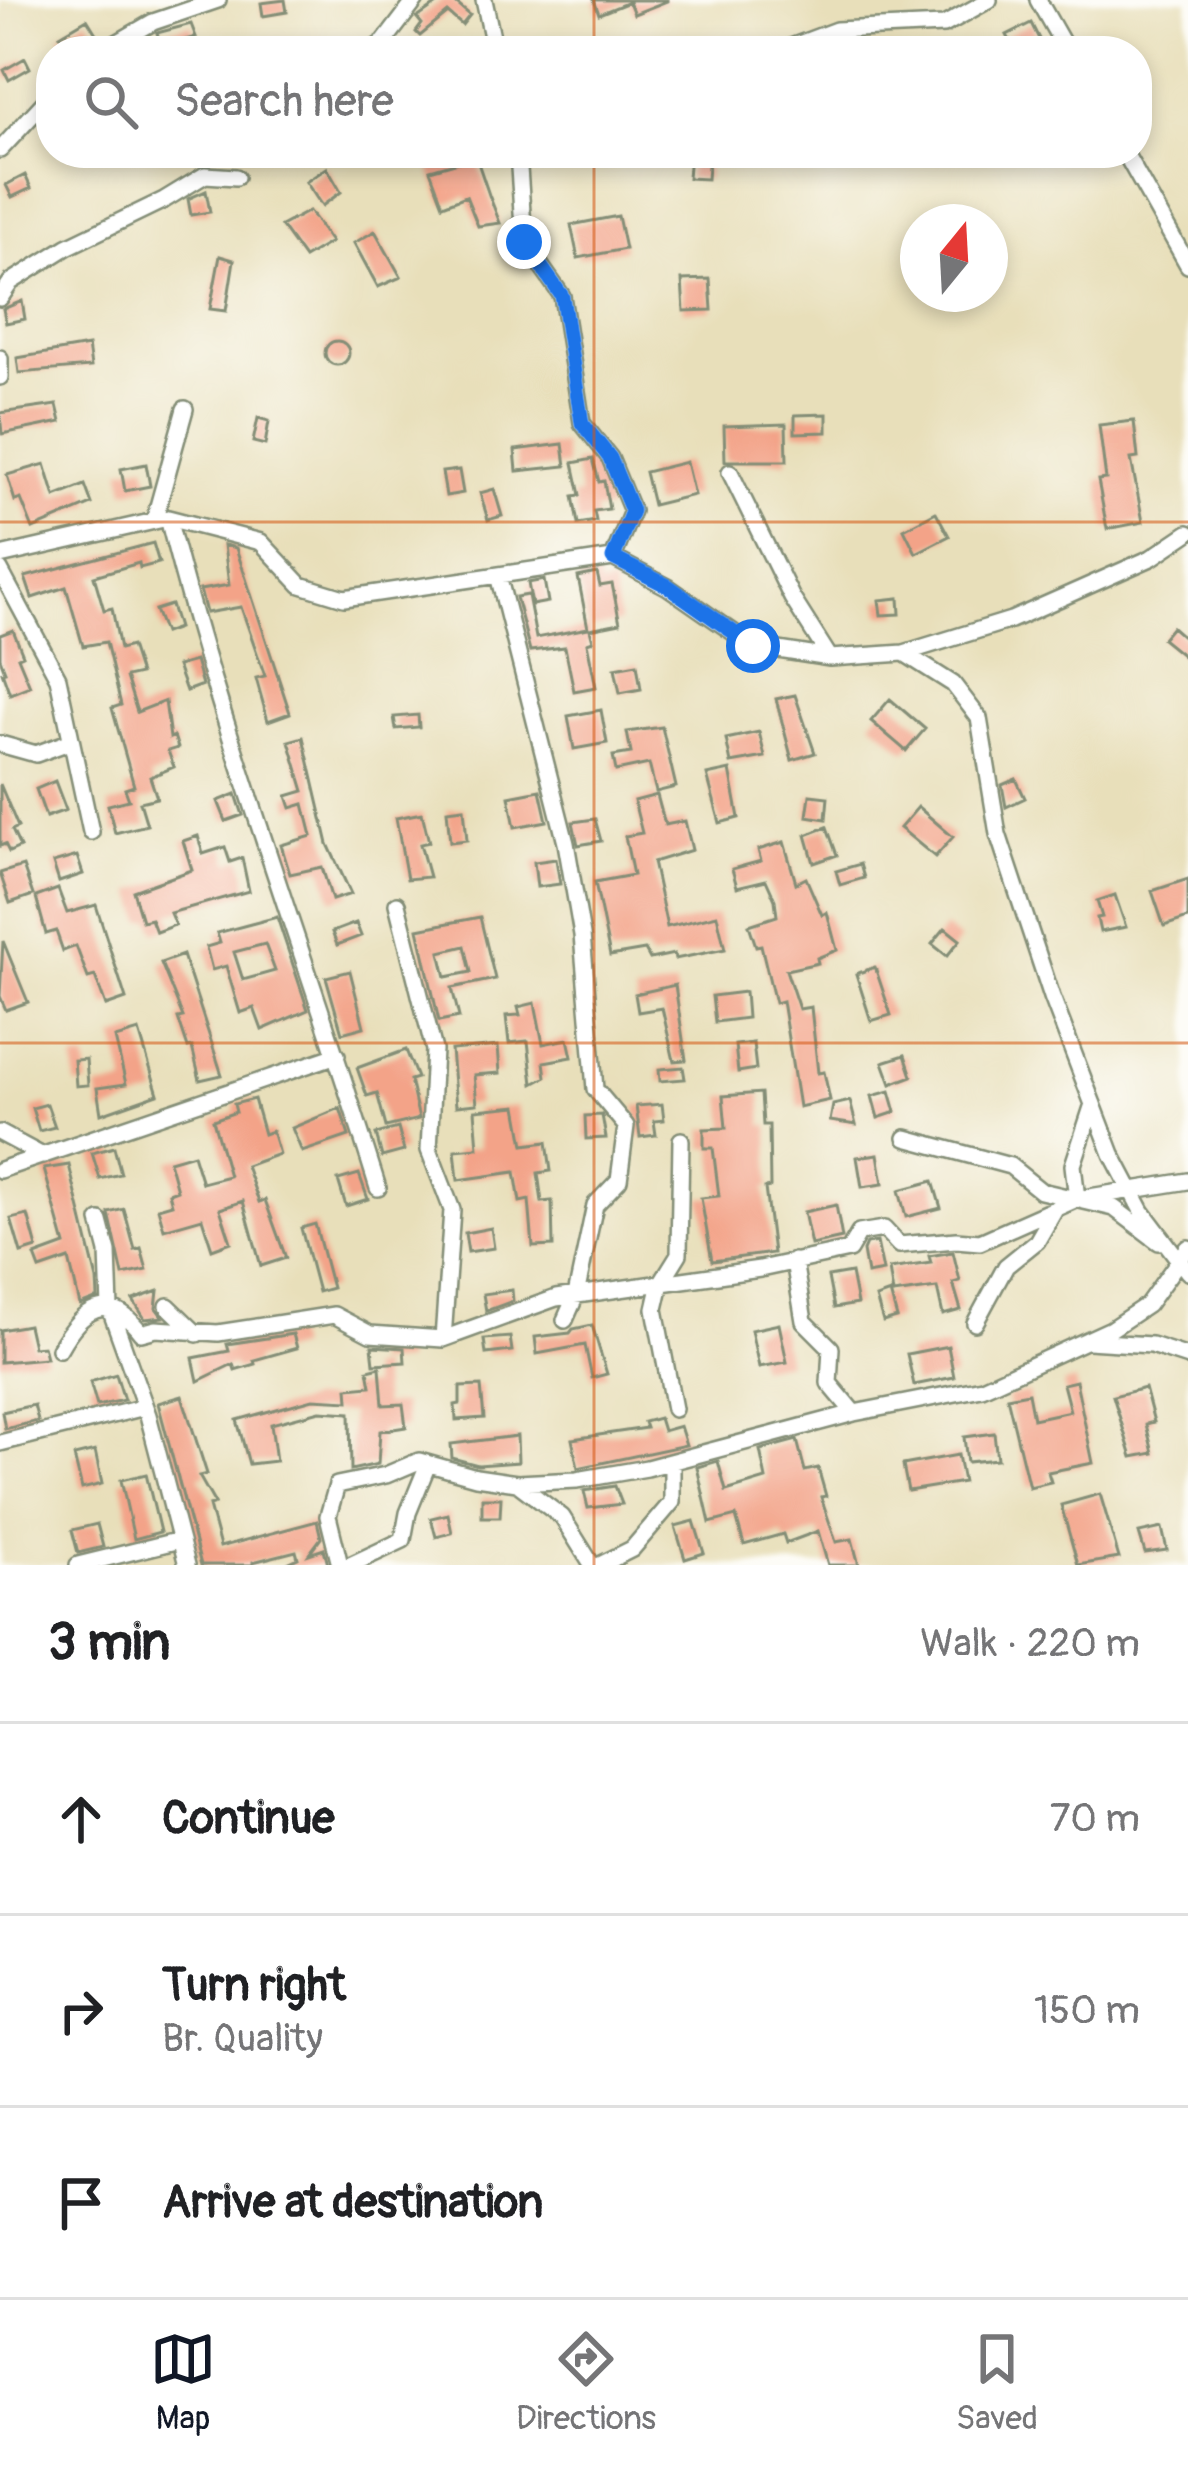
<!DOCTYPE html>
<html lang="en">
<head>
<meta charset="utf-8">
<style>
  :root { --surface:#fff; --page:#f2f2f2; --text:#202124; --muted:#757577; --line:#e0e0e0; --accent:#111827 }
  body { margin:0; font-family:Pangolin,sans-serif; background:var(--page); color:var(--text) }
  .compass { position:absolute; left:900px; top:204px; width:108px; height:108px; border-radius:50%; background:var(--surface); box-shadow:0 6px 18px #0003; rotate:18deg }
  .stop { position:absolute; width:36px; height:36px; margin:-27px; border:9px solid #1a73e8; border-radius:50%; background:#fff }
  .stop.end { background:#1a73e8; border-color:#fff; box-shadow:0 3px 12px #0008 }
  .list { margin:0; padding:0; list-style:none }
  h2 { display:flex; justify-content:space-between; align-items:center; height:156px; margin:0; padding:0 48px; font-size:51px }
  h2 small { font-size:39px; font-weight:400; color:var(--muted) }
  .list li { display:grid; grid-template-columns:78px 1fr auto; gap:36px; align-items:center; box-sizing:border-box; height:192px; padding:0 48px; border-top:3px solid var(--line) }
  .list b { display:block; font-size:45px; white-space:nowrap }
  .list p { margin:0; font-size:39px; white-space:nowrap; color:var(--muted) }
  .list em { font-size:39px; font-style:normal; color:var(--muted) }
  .icon { flex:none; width:66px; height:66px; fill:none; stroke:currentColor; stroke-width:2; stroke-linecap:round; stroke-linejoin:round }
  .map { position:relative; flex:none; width:1188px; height:1565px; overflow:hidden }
  .search { position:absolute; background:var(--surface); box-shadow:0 6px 18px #0003; left:36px; right:36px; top:36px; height:132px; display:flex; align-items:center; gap:30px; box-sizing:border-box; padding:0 42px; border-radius:48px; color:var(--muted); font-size:45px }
  .sheet { height:732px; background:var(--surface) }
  nav { display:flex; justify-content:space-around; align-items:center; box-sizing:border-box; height:168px; border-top:3px solid var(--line); background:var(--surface); font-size:33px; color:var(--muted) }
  nav a { display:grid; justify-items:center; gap:6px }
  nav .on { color:var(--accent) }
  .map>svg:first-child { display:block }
  .building { fill:#f3a388; fill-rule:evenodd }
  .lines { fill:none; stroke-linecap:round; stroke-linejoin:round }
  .minor-casing { stroke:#848e77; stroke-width:20 }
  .minor { stroke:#fff; stroke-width:15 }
  .route { stroke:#1a73e8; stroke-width:15 }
  .grid { fill:none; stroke:#d45610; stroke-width:3; stroke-opacity:0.55 }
</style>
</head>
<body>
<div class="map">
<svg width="1188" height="1565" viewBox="0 0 1188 1565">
  <rect width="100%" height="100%" fill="#fdfcf7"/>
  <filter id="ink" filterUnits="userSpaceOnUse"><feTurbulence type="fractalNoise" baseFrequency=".00833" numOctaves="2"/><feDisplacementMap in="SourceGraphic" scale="24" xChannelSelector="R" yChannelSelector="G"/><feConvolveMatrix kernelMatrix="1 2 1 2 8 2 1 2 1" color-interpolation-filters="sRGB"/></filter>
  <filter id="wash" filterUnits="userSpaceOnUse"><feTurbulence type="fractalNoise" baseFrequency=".004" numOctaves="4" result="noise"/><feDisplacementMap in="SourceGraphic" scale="48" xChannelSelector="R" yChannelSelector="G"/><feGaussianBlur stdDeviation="2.7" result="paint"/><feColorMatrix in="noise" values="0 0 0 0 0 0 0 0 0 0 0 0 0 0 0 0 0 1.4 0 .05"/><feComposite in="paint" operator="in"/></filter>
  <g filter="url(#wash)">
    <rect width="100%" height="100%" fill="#e8dfba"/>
    <g id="blocks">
      <path class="building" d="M285 0 287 12 263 16 261 3Z
        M443 0H452L470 15 462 25 448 13 420 36 416 32 422 24 417 18Z
        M594 0H667V1L634 14 629 2 599 14Z
        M87 19 98 37 70 51 60 35Z
        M1031 23 1045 51H1015L1007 35Z
        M191 24 196 37 161 47 157 33Z
        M25 58 30 68 9 80 4 70Z
        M690 153H709L707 179 688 178Z
        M476 157 489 195 500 223 478 226 466 196 443 205 430 170Z
        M327 168 341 192 322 206 306 182Z
        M25 175 31 188 12 197 6 185Z
        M206 191 210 212 191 215 188 199Z
        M309 211 331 242 304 258 281 226Z
        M618 216 625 249 578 258 571 225Z
        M375 231 401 277 378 287 354 243Z
        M220 256 234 260 226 311 210 309Z
        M710 279 712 310 684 311 682 280Z
        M22 301 25 319 6 323 3 309Z
        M325 353a12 12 0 1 1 24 0a12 12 0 1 1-24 0Z
        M88 346 91 367 19 373 17 358Z
        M57 405 61 422 2 434 0 413Z
        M827 414V432L795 433V415Z
        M258 418 269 421 265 445 253 442Z
        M1134 421 1138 458 1131 459 1143 522 1107 529 1098 480 1106 479 1099 425Z
        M786 424 787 461H725L724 426Z
        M563 444 566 466 517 471 515 450Z
        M593 459 599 482 604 481 609 509 594 511 596 521 578 524 573 496 580 495 573 463Z
        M686 462 694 495 653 505 645 472Z
        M45 464 55 497 85 485 92 504 33 529 21 499 15 501 7 475Z
        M146 464 150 486 125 491 121 469Z
        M459 470 463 493 446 496 442 472Z
        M494 489 502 516 488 520 480 493Z
        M936 512 949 536 916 553 904 529Z
        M153 543 159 563 140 568 139 563 94 576 104 610 112 608 120 649 131 646 140 674 126 677 137 712 165 701 170 738 174 736 178 748 168 751 174 767 150 777 157 798 140 802 147 825 115 833 108 805 129 800 125 789 134 786 112 708 121 705 106 642 83 646 66 587 32 598 25 577Z
        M224 545 236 548 290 713 268 721 256 678 265 676 241 607 206 613 200 590 229 585Z
        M597 573 600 586 612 584 620 623 590 629 593 641 587 643 596 687 574 691 565 647 530 651 516 597 528 595 536 638 588 628 578 577Z
        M544 580 548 602 532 605 528 583Z
        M899 598 900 614 881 615 879 600Z
        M171 605 178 628 164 633 155 610Z
        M1172 627 1188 641V660L1162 639Z
        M13 630 23 655 18 657 30 686 10 694 2 672 5 671 0 658V635Z
        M195 661 202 685 186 691 177 666Z
        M637 664 641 689 620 693 615 668Z
        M795 695 815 753 792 760 776 699Z
        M890 699 925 729 906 751 871 721Z
        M601 710 607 743 574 749 568 716Z
        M418 715 419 727 396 729 394 717Z
        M662 727 676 787 656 792 649 764 616 771 613 756 631 753 627 732Z
        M759 732 765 757 731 763 726 739Z
        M303 737 328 844 351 894 332 900 322 867 290 874 281 845 312 836 304 804 291 808 287 796 304 791 289 741Z
        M730 770 739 818 720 823 707 775Z
        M1016 779 1025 798 1006 807 1002 785Z
        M55 781 66 810 46 817 36 789Z
        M0 784 18 827 12 830 20 847 9 852 5 844 0 846Z
        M540 790 547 821 515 827 509 796Z
        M236 794 243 815 226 821 218 801Z
        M657 795 665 825 685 821 692 850 653 862 667 927 717 915 725 949 675 959 674 954 650 959 645 950 610 956 595 882 633 875 625 836 642 833 634 801Z
        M810 795 828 797 826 819 807 816Z
        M918 807 953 837 935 857 900 828Z
        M464 808 467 840 450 842 447 810Z
        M422 813 429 842 420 844 429 877 407 879 396 818Z
        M595 819 601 841 578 845 573 822Z
        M827 827 837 855 814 863 806 835Z
        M198 836 203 854 225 847 230 862 242 858 249 891 170 913 175 925 156 932 151 919 142 921 133 891 192 870 183 841Z
        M784 842 796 883 806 878 822 915 827 912 837 950 817 958 818 963 786 970 799 1009 811 1007 818 1073 824 1072 830 1100 799 1107 782 1001 775 1003 761 945 756 946 749 925 777 916 775 900 766 880 737 887 732 869 761 861 758 850Z
        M77 856 83 874 59 882 53 863Z
        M556 859 560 884 537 887 534 862Z
        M860 864 864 878 840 885 836 871Z
        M23 866 33 895 10 903 0 873Z
        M1188 879V918L1164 926 1152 891Z
        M58 889 67 913 96 905 126 999 106 1006 95 976 88 978 76 946 63 951 56 931 46 934 36 897Z
        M1115 895 1126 927 1100 932 1097 918 1102 917 1097 901Z
        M277 917 308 1010 262 1030 254 1008 240 1013 226 966 212 970 206 947 220 943 217 933ZM265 944 275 971 243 980 234 952Z
        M480 917 495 979 452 988 459 1017 439 1021 418 929ZM465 946 471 972 446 977 440 952Z
        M356 923 361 936 337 945 332 932Z
        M945 928 960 940 947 956 932 944Z
        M3 941 28 1002 6 1010 0 996Z
        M183 955 222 1075 200 1080 192 1047 188 1048 178 1018 183 1017 161 963Z
        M875 967 891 1015 871 1021 856 974Z
        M350 971 364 1027 342 1033 326 977Z
        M675 985 686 1060 674 1061 662 1008 638 1012 635 994Z
        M745 992 747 1018 715 1022 712 996Z
        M535 1003 543 1044 568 1039 572 1057 544 1062 546 1077 533 1084 528 1041 509 1043 506 1016 520 1015 518 1007Z
        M139 1031 158 1094 101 1114 97 1088 126 1084 115 1038Z
        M753 1043 756 1069 738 1072 735 1045Z
        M498 1046 500 1073 474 1075 477 1104 456 1106 451 1050Z
        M406 1050 417 1078 410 1080 419 1119 386 1127 377 1093 367 1096 357 1068Z
        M905 1055 912 1076 891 1084 883 1062Z
        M86 1059 88 1085 76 1086 74 1060Z
        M683 1067 685 1079 660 1081 659 1069Z
        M890 1091 896 1112 878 1118 872 1096Z
        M761 1093 763 1125H769L770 1187 765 1188 773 1253 712 1261 701 1198 719 1196 713 1148H704V1129L726 1128 723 1096Z
        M254 1099 264 1134 272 1131 279 1154 246 1166 259 1202 265 1200 286 1258 261 1266 243 1201 220 1209 231 1242 212 1249 202 1218 164 1229 158 1208 172 1204 169 1193 177 1190 169 1161 193 1154 202 1183 229 1176 213 1120 236 1112 234 1104Z
        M850 1101 856 1125 830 1121 833 1105Z
        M47 1104 55 1127 39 1131 32 1108Z
        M662 1104 664 1120 654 1121 656 1135 640 1137 636 1106Z
        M517 1106 524 1145 547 1142 551 1171 538 1173 542 1202 552 1201 553 1246 533 1247 529 1200 520 1202 515 1172 458 1180 455 1150 478 1148 475 1110Z
        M340 1108 349 1136 302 1152 292 1128Z
        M602 1115 606 1138 586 1139 585 1116Z
        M398 1128 404 1151 382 1157 376 1134Z
        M114 1147 121 1174 100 1179 92 1153Z
        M878 1154 883 1184 862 1187 857 1157Z
        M69 1165 97 1280 98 1298 80 1305 69 1259 40 1269 35 1256 65 1245 44 1169Z
        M359 1174 368 1199 346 1206 338 1180Z
        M933 1181 941 1208 906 1217 899 1190Z
        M836 1205 842 1238 811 1245 804 1212Z
        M124 1209 135 1250 141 1248 147 1270 123 1275 109 1213Z
        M28 1215 37 1248 21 1253 11 1219Z
        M315 1224 332 1288 318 1292 301 1228Z
        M491 1228 494 1248 468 1252 465 1233Z
        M877 1242 883 1271 867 1274 863 1251 866 1244Z
        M953 1252 960 1281 953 1283 961 1310 943 1315 937 1288 893 1294 889 1269 931 1263 929 1256Z
        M851 1273 857 1304 834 1308 828 1277Z
        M512 1290 513 1301 486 1311 483 1294Z
        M158 1291 156 1308 163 1317 145 1319 133 1300Z
        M890 1293 897 1318 883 1322 876 1298Z
        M779 1324 787 1362 759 1367 751 1330Z
        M28 1325 33 1347 43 1346 46 1358 0 1362V1330Z
        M592 1325 607 1374 592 1378 585 1345 537 1354 535 1337 570 1333 573 1329Z
        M293 1334 297 1348 254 1360 255 1364 235 1370 233 1364 198 1381 193 1358 229 1351 227 1344Z
        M510 1337 512 1351 486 1354 484 1339Z
        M372 1346 404 1348 405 1362 374 1364Z
        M948 1346 954 1377 914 1385 907 1354Z
        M380 1367 383 1405 403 1404 406 1427 380 1431 378 1464 351 1470 350 1413 320 1411 271 1424 276 1461 249 1464 237 1420 313 1399 349 1401 348 1388 371 1386 368 1370Z
        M116 1374 124 1400 97 1406 90 1382Z
        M1076 1381 1093 1463 1048 1472 1051 1482 1029 1487 1007 1397 1028 1393 1033 1419 1070 1411 1063 1384Z
        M481 1386 484 1418 456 1420 455 1405 460 1404V1387Z
        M1145 1388 1154 1422 1146 1424 1153 1453 1132 1457 1113 1396Z
        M182 1396 207 1474 199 1476 215 1504 209 1506 220 1547 317 1521 321 1538 309 1554 324 1549 328 1565H283L298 1558 296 1551 253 1562V1565H201L158 1403Z
        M34 1405 38 1421 5 1429 2 1412Z
        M659 1418 663 1431 680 1426 686 1445 578 1468 572 1439 646 1428 644 1422Z
        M994 1433 997 1459 967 1462 964 1437Z
        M517 1436 518 1462 478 1465 452 1458 451 1444Z
        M797 1440 805 1471 818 1468 826 1496 821 1497 836 1542 852 1539 859 1565H828L818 1531 786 1543 783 1534 744 1545 736 1516 710 1523 697 1467 718 1461 726 1491 766 1479 760 1450Z
        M95 1451 102 1484 82 1489 74 1456Z
        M958 1455 963 1482 908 1491 903 1465Z
        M146 1474 160 1532 134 1539 121 1480Z
        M615 1486 622 1504 588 1508 584 1491Z
        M1100 1494 1119 1558 1078 1565 1061 1505Z
        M482 1498H501L500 1517H482Z
        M448 1514 452 1533 436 1537 431 1518Z
        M694 1521 704 1553 685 1559 675 1526Z
        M97 1524 103 1547 78 1553 72 1530Z
        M1162 1528 1167 1550 1145 1553 1139 1533Z"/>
    </g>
  </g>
  <g filter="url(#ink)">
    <use href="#blocks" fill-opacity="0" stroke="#848e77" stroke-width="3"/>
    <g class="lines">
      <defs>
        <path id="minor" d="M484 0 495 51
          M1038 0 1067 51
          M103 51 153 22 218 0
          M371 51 384 42 416 0
          M780 51 836 30 944 25 989 0
          M0 150 51 95
          M518 153 524 242 562 296 582 423 610 458 632 511 613 558
          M1125 153 1188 265
          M0 298 11 282 67 247 164 200 205 175 236 177
          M0 358V377
          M730 472 792 598 830 658
          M168 518C225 745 309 964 378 1188
          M154 521 185 409
          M0 556 168 518 261 542 301 585 344 598 613 558 668 587 753 646 830 658 904 653 1011 620 1151 558 1188 533
          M0 570 58 678 91 832
          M498 575 566 843 582 935 595 1089 626 1126 619 1180 595 1205 576 1295 565 1320
          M904 653 953 684 979 718 998 834 1052 997 1112 1154 1142 1211 1188 1272
          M0 744 36 754 69 742
          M397 904 434 1050 429 1150 452 1210 443 1339
          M0 1133 43 1156
          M906 1138 1010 1166 1041 1191 1114 1208 1159 1242
          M0 1170 337 1055
          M1077 1199 1073 1165 1093 1104
          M100 1221 108 1252 110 1309 148 1415 187 1565
          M794 1261 804 1321 831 1348 829 1383 854 1413
          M168 1306 197 1334
          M975 1323 1006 1266 1037 1241 1056 1208
          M1088 1341 1151 1345 1188 1357
          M59 1349C81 1310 108 1289 141 1333L156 1329 218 1333 334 1315 370 1334 443 1339 556 1298 760 1269 849 1250 859 1233 884 1229 899 1245 956 1240 980 1242 1077 1199 1188 1181
          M674 1409 655 1309 661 1283 679 1254 681 1140
          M0 1443 145 1407
          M517 1483 577 1480 647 1468 854 1413 982 1388 1111 1329 1147 1305 1188 1248
          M78 1565 180 1540
          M340 1565 328 1516 337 1485 386 1475 419 1461 476 1477 517 1483 562 1517 592 1565
          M350 1565 403 1540 408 1513 428 1464
          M600 1565 632 1549 672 1502V1462"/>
      </defs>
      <use href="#minor" class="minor-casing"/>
      <use href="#minor" class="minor"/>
    </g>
  </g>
  <g class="lines" filter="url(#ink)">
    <path class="route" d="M524 242 562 296 582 423 610 458 632 511 613 558 668 586 753 646"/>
  </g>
  <path class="grid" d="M594 0V51M594 153V1565M0 522H1188M0 1043H1188"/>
</svg>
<svg class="compass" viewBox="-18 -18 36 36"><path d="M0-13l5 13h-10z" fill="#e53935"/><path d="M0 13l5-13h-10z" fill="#757577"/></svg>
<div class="stop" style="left:753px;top:646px"></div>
<div class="stop end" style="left:524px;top:242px"></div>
<div class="search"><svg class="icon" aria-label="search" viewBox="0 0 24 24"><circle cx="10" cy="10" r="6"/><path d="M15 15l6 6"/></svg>Search here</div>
</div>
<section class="sheet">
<h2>3 min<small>Walk · 220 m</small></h2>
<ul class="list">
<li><svg class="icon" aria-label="ahead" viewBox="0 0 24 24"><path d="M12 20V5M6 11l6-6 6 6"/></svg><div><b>Continue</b></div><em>70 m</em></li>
<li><svg class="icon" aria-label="right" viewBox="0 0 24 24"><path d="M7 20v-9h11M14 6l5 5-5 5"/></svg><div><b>Turn right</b><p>Br. Quality</p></div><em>150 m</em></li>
<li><svg class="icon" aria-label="arrive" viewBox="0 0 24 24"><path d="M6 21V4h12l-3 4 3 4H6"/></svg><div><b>Arrive at destination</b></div></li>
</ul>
</section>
<nav>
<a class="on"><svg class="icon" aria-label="map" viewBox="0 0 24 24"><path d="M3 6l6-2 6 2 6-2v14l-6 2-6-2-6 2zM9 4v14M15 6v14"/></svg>Map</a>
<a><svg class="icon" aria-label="directions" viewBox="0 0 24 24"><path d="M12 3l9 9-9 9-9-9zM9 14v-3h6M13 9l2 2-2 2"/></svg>Directions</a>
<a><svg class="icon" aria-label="saved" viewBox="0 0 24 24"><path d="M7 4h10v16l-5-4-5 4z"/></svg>Saved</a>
</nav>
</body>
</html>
